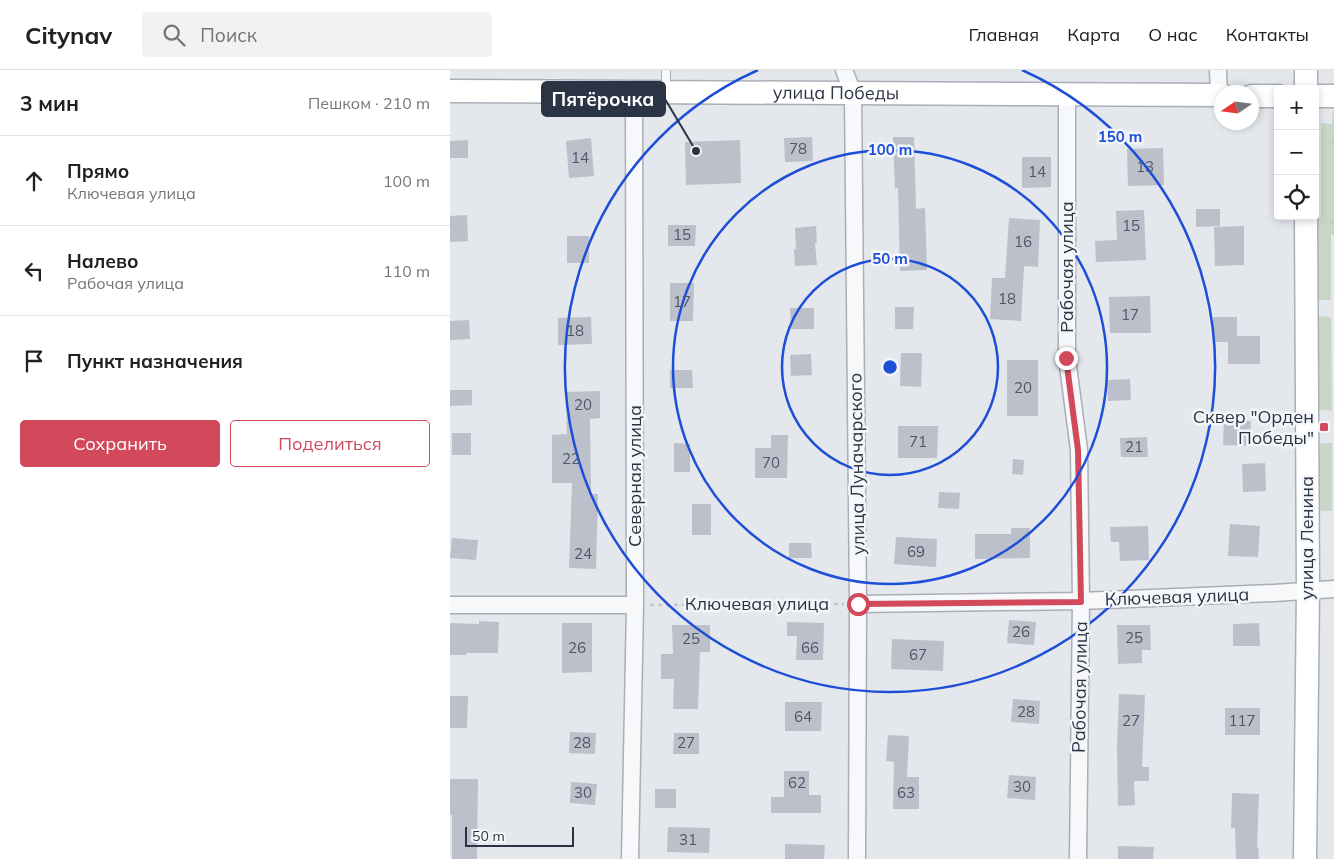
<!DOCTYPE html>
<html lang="ru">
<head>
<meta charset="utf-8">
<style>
  :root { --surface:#fff; --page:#f2f2f2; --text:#202124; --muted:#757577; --line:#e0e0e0; --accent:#d1495b }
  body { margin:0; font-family:Mulish,sans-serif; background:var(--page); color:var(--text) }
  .controls { position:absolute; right:15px; top:15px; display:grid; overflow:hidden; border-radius:5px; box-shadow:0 2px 8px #0003 }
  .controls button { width:45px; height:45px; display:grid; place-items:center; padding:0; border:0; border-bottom:1px solid var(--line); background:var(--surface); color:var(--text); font:25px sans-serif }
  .compass { position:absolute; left:764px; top:15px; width:45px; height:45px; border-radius:50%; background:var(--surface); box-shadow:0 2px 8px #0003; rotate:257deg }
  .scale { position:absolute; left:15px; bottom:12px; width:109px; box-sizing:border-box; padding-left:5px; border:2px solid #2b3445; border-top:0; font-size:14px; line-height:18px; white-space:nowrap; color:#2b3445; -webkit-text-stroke:4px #f4f6f9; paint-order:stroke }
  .stop { position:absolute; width:15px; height:15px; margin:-11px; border:4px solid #d1495b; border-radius:50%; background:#fff }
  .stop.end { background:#d1495b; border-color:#fff; box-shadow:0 1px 5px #0008 }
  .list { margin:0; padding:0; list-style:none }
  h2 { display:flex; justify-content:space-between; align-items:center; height:65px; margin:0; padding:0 20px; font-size:21px }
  h2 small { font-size:16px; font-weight:400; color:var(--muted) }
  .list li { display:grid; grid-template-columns:32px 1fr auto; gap:15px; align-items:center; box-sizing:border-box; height:90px; padding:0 20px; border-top:1px solid var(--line) }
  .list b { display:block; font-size:19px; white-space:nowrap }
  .list p { margin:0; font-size:16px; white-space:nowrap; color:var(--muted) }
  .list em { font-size:16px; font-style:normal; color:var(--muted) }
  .actions { display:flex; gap:10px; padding:15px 20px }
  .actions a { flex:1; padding:11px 0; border:1px solid var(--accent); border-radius:5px; text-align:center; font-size:18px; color:var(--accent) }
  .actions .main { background:var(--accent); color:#fff }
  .icon { flex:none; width:28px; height:28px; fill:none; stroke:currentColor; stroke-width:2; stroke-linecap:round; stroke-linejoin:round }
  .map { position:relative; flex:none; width:884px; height:789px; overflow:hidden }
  header { display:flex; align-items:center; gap:30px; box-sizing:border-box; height:70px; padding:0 25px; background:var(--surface); border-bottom:1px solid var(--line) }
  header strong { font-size:24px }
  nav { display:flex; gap:28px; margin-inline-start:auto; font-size:18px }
  .search { width:350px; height:45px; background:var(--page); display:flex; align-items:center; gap:12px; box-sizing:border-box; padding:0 18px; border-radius:5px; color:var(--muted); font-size:19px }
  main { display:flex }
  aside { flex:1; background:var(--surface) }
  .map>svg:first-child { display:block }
  .green { fill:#c9d6c5 }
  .building { fill:#bbc0ca }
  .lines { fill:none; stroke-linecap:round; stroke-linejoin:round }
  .service-casing { stroke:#a9aeb7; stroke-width:10 }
  .minor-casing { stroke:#a9aeb7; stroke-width:19 }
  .secondary-casing { stroke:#a9aeb7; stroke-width:25 }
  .path { stroke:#c2c5cb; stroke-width:2.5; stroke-dasharray:4 4; stroke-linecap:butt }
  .service { stroke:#f7f8fa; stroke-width:8 }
  .minor { stroke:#f7f8fa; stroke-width:16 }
  .secondary { stroke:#fff; stroke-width:22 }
  .route { stroke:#d1495b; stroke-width:6 }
  .ring { fill:none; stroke:#1d4ed8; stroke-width:2.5 }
  .poi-dot { fill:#d1495b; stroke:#f4f6f9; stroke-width:2 }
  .labels { text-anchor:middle; stroke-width:5; stroke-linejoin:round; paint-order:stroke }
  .number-label { font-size:15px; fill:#4f5766 }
  .street-label { font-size:18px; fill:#2b3445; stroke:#f4f6f9 }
  .poi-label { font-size:18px; fill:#2b3445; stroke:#f4f6f9; text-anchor:end }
  .centre { fill:#1d4ed8; stroke:#f4f6f9; stroke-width:2.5 }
  .ring-label { font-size:15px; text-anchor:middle; font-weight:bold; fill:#1d4ed8; stroke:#f4f6f9; stroke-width:5; stroke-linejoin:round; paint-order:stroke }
  .leader { fill:none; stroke:#2b3445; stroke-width:2 }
  .callout-dot { fill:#2b3445; stroke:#f4f6f9; stroke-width:2 }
  .callout { fill:#2b3445; stroke:#2b3445; stroke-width:2 }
  .callout-label { font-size:19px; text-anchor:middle; font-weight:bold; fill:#fff }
</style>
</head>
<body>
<header>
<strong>Citynav</strong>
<div class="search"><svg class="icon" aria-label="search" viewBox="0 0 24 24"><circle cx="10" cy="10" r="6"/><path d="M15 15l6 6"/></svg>Поиск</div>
<nav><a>Главная</a><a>Карта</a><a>О нас</a><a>Контакты</a></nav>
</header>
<main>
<aside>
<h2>3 мин<small>Пешком · 210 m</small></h2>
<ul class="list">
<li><svg class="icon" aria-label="ahead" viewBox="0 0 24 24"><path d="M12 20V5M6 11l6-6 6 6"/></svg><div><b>Прямо</b><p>Ключевая улица</p></div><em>100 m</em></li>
<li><svg class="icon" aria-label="left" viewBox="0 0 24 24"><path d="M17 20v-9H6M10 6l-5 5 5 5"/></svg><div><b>Налево</b><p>Рабочая улица</p></div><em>110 m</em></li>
<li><svg class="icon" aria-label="arrive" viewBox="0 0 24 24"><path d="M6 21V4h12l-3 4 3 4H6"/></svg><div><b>Пункт назначения</b></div></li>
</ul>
<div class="actions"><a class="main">Сохранить</a><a>Поделиться</a></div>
</aside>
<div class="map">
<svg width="884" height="789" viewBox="0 0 884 789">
  <rect width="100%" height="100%" fill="#e4e7ec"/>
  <path class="green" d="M883 39H884V166L881 164V230H869L863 224V157L871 146V53L882 54Z
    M870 246 881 247 882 341 870 340 863 315 864 250Z
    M871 373H882V441H872L867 437 864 394Z"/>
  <path class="building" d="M362 67 363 91 335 92 334 68Z
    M443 67H464L466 139 475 138 477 200 450 201 448 118 445 119Z
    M141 68 144 106 119 108 116 71Z
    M18 70V88H0V71Z
    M290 70 291 113 236 115 235 72Z
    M713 78 714 115 678 116 677 79Z
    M572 87H601V117L572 118Z
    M746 139H770V156L746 157Z
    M694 140 696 190 646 192 645 171 667 170 666 141Z
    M17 145 18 171 0 172V146Z
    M559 148 590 150 588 197 574 196 571 251 540 249 542 208H555Z
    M218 155H246L245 176H218Z
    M366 156 367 173H365L367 195 345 196 344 179H346L345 158Z
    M794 156V195L765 196 764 157Z
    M117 166H139V193H117Z
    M220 213H244L243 251H220Z
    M700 226 701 263H660L659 227Z
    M445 237H464L463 259H445Z
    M340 238H364V259H341Z
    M141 247 142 274 108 275V248Z
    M763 247H787V266H810V294H778V272H763Z
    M19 250 20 269 0 270V251Z
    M451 283H472L471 317 450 316Z
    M361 284 362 305 341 306 340 285Z
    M557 290H588V346H557Z
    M220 300H242L243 318H220Z
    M680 309 681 330 658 331 657 310Z
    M0 320H22V335L0 336Z
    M150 321V348L140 349 141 424H148L146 499 119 498 122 413H102V365L117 364 116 322Z
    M774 350 801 351 800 376 773 375Z
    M448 356H488L487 388H448Z
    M2 363H21V385H2Z
    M321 365H338L337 408H305V378H321Z
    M697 367 698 387H671L670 368Z
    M224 373 240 374V402H224Z
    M563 389 574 390 573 405 562 404Z
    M815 393 816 421 793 422 792 394Z
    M489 422 510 423 509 439 488 438Z
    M242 434H261V465H242Z
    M780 454 810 456 808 487 778 486Z
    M698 456 699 490 670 491 669 472H661L660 457Z
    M561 458H580V488L525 489V464H561Z
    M446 467 487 469 486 497 444 494Z
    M2 468 28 470 26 490 0 488Z
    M339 473H361L362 488H339Z
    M559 550 586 552 584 575 557 573Z
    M29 551 49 552 48 583H16V585H0V553L29 554Z
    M337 552 374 553 373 590H346L347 566H337Z
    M112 553H142V602L112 603Z
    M809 553 810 576H783V554Z
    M222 555H260V582H250L248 639H223L224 609H211V584H223Z
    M667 555H700L701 580H692V593L668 594Z
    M442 569 494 571 493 601 441 599Z
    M669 624 695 625 692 697H699V711H684L685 735 668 736 667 676Z
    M0 626H18L17 658H0Z
    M563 629 590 631 589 654 561 652Z
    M335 632H372L371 661H335Z
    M775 638H810V665H775Z
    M120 662 146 663 145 684 119 683Z
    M224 663H249V684H223Z
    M438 665 459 666 457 707H469V739H443L444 692 436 691Z
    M334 701H359V725H371V743H321V727H334Z
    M559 705 586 707 585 730 557 728Z
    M0 709H28L27 789H2V745H0Z
    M121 712 147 714 145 735 120 733Z
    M205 719H226V738H205Z
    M782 723 809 724 807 777H808L809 789H786L785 758H781Z
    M218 757 260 758 259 783 217 782Z
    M335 774 375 775 374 789H335Z
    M668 776 704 777 703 789H668Z"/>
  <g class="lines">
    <defs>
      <path id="service" d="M216 0V21"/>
      <path id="minor" d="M394 0 403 23 408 534 407 789
        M768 0 769 25
        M617 25V288L629 380 631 531 628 789
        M408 534 631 531 824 523 884 519
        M0 535H185
        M180 789 185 535 184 23"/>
      <g id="secondary">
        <path d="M856 19V0"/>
        <path id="s1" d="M0 21 772 25"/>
        <path d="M802 26H828"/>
        <path d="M865 26H884"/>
        <path d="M855 789 858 520 856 146"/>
      </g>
    </defs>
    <use href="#service" class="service-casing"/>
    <use href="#minor" class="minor-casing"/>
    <use href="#secondary" class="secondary-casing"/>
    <path class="path" d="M882 71 884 73
      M881 152H884
      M200 535 394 534"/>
    <use href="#service" class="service"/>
    <use href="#minor" class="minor"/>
    <use href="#secondary" class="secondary"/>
  </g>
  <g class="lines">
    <path class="route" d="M408 534 631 532 628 380 616 288"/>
  </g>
  <g class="ring">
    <circle cx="440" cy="297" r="108"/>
    <circle cx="440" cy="297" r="217"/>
    <path d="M572 0A325 325 0 1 1 308 0"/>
  </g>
  <rect class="poi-dot" x="869" y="352" width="10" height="10" rx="2.5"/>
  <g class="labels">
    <g class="number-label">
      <text x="348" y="84">78</text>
      <text x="130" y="93">14</text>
      <text x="695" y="102">13</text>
      <text x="587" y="107">14</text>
      <text x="681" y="161">15</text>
      <text x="232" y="170">15</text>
      <text x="573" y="177">16</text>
      <text x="557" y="234">18</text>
      <text x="232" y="237">17</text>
      <text x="680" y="250">17</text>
      <text x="125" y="266">18</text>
      <text x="573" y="323">20</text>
      <text x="133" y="340">20</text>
      <text x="468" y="377">71</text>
      <text x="684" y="382">21</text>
      <text x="121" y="394">22</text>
      <text x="321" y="398">70</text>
      <text x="466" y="487">69</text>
      <text x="133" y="489">24</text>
      <text x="571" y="567">26</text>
      <text x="684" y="573">25</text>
      <text x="241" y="574">25</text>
      <text x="127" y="583">26</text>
      <text x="360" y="583">66</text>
      <text x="468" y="590">67</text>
      <text x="576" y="647">28</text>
      <text x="353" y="652">64</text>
      <text x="681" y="656">27</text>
      <text x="792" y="656">117</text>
      <text x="132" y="678">28</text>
      <text x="236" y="678">27</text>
      <text x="347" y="718">62</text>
      <text x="572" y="722">30</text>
      <text x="133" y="728">30</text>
      <text x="456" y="728">63</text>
      <text x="238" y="775">31</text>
    </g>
    <g class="street-label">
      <text dy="6" stroke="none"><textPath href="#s1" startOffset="386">улица Победы</textPath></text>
      <text transform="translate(617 197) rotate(-90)" y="6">Рабочая улица</text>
      <text transform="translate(407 394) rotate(-91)" y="6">улица Луначарского</text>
      <text transform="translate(185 406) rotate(-90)" y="6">Северная улица</text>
      <text transform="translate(857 468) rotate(-90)" y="6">улица Ленина</text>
      <text transform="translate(727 527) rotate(-2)" y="6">Ключевая улица</text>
      <text x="307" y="540">Ключевая улица</text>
      <text transform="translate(630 617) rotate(-89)" y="6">Рабочая улица</text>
    </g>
    <g class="poi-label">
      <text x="864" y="353">Сквер "Орден<tspan x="864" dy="21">Победы"</tspan></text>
    </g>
  </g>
  <circle cx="440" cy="297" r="8" class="centre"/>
  <g class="ring-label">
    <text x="670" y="72">150 m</text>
    <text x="440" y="85">100 m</text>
    <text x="440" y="194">50 m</text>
  </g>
  <path class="leader" d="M246 81L215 29"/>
  <circle class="callout-dot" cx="246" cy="81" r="5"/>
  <rect class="callout" x="92" y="12" width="123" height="34" rx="5"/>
  <g class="callout-label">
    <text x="153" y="36">Пятёрочка</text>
  </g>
</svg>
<div class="controls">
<button>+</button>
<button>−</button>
<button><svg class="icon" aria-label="locate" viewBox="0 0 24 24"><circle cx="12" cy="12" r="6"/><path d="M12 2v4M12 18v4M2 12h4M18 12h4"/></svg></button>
</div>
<svg class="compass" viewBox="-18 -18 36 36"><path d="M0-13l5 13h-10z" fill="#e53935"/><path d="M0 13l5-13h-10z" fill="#757577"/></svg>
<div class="scale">50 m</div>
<div class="stop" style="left:408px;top:534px"></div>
<div class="stop end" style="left:616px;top:288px"></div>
</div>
</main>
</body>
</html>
